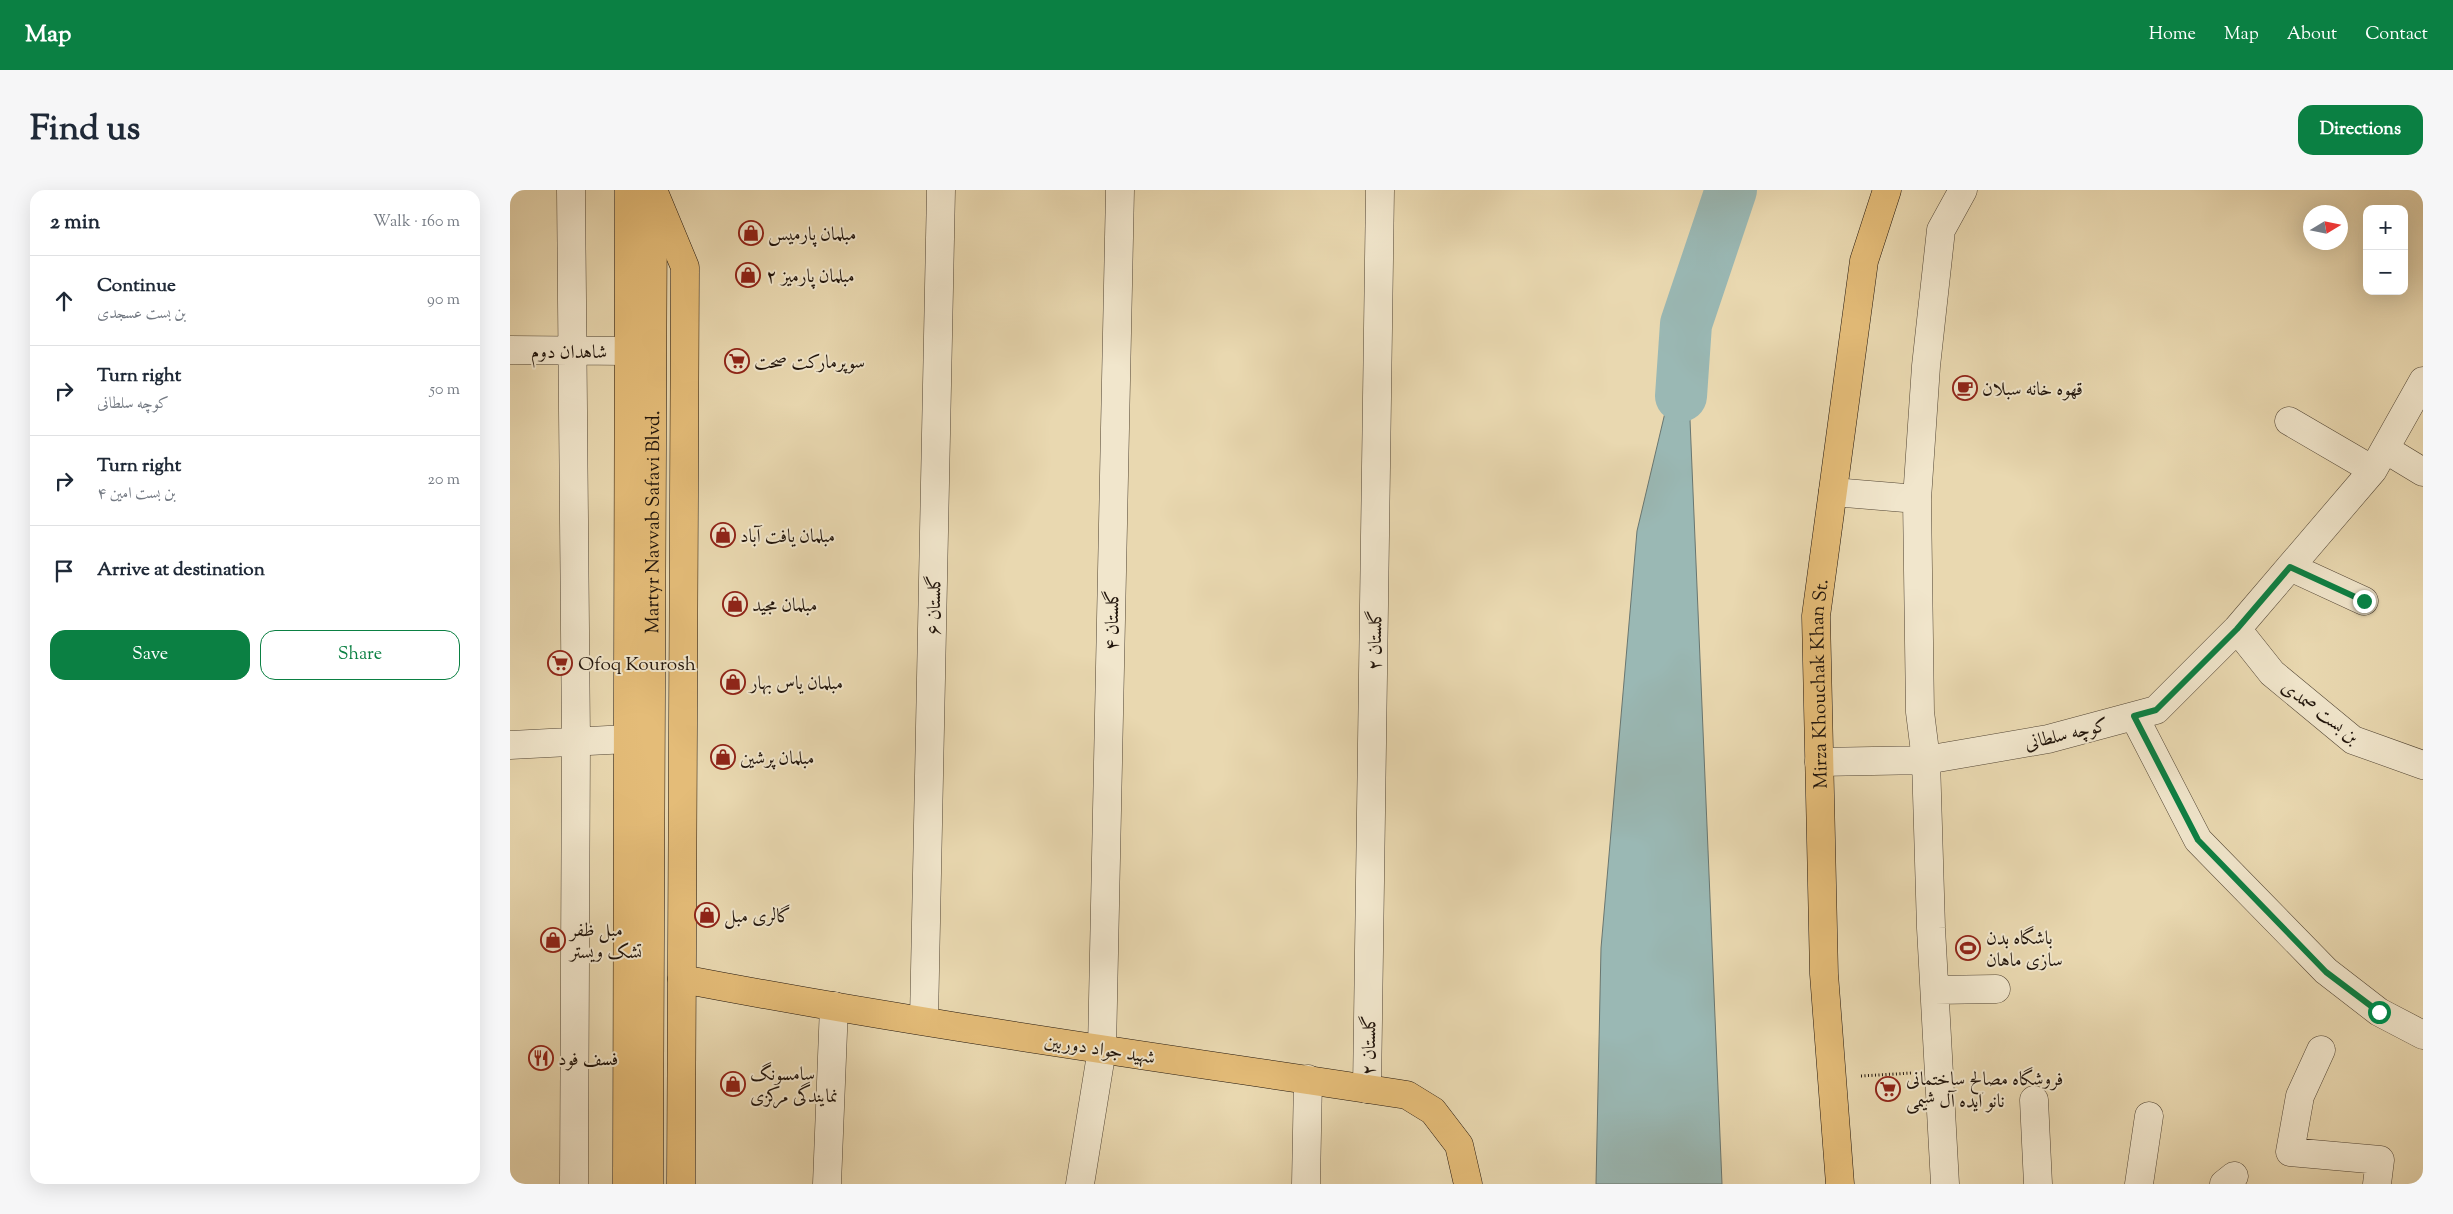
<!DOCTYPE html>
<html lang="en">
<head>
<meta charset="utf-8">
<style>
  :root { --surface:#fff; --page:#f6f6f7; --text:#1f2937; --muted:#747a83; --line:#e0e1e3; --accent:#0b8043 }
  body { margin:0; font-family:"Sorts Mill Goudy",Amiri,serif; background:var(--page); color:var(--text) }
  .controls { position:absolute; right:15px; top:15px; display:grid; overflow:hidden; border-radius:10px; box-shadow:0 5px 20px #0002 }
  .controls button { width:45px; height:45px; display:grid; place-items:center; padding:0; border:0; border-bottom:1px solid var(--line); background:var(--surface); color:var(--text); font:25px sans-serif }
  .compass { position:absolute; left:1793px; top:15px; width:45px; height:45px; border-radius:50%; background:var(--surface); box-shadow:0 5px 20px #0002; rotate:80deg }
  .stop { position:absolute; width:15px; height:15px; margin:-11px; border:4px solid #0b8043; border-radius:50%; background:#fff }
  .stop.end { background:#0b8043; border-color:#fff; box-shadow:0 1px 5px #0008 }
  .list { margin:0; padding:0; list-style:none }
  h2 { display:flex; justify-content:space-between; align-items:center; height:65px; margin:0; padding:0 20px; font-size:21px }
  h2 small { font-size:16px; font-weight:400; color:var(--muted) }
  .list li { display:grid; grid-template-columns:32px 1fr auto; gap:15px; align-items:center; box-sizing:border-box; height:90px; padding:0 20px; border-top:1px solid var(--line) }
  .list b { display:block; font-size:19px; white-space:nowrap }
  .list p { margin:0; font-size:16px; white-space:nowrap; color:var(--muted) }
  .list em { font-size:16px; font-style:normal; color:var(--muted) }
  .actions { display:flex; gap:10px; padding:15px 20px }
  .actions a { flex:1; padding:11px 0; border:1px solid var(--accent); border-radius:15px; text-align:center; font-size:18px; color:var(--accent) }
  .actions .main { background:var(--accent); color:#fff }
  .icon { flex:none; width:28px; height:28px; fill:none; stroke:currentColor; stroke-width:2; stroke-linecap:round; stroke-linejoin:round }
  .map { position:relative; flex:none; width:1913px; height:994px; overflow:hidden; border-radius:15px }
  header { display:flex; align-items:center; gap:30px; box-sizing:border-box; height:70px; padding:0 25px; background:var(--accent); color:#fff }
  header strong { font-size:24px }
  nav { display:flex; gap:28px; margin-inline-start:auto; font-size:18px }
  .intro { display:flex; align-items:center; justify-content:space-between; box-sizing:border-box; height:120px; padding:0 30px }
  h1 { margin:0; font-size:35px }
  .button { padding:12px 22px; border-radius:15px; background:var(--accent); color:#fff; font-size:18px; font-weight:700 }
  main { display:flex; gap:30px; padding:0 30px }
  aside { flex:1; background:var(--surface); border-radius:15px; box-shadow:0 5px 20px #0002 }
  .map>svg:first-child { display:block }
  .water { fill:#9ab8b4; stroke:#697670 }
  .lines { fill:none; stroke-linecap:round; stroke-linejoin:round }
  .river { stroke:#9ab8b4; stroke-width:52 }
  .minor-casing { stroke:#524534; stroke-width:29 }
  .major-casing { stroke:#20140b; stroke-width:29 }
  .path { stroke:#20140b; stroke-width:3; stroke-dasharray:1 2.5; stroke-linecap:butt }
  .minor { stroke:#f1e6cc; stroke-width:28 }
  .major { stroke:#e4bc78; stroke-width:28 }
  .route { stroke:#0b8043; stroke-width:6 }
  .labels { text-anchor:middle; stroke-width:4; stroke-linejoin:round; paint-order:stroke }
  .poi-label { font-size:19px; fill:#20140b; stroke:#f1e6cc; text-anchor:start }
  .street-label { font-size:19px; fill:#20140b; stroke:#f1e6cc }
</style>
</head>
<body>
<header>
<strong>Map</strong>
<nav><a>Home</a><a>Map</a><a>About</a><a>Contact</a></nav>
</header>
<div class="intro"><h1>Find us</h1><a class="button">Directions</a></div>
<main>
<aside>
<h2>2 min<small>Walk · 160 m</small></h2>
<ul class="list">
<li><svg class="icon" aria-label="ahead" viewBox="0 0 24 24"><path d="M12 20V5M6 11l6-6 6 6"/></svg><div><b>Continue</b><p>بن بست عسجدی</p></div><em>90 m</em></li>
<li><svg class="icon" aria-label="right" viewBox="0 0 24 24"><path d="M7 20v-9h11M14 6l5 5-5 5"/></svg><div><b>Turn right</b><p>کوچه سلطانی</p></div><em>50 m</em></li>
<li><svg class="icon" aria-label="right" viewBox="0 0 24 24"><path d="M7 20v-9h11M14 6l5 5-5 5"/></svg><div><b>Turn right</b><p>بن بست امین ۴</p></div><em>20 m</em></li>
<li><svg class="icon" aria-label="arrive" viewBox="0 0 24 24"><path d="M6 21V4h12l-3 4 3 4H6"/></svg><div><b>Arrive at destination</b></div></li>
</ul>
<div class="actions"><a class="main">Save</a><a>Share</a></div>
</aside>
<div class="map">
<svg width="1913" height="994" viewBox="0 0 1913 994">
  <rect width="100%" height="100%" fill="#e9d8b0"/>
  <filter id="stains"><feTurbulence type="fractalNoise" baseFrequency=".004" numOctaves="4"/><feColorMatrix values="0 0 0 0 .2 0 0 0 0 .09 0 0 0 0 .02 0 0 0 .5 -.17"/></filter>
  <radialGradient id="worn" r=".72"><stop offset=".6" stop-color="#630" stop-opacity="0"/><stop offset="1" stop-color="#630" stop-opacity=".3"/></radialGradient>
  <path class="water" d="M1176 134 1212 994H1086L1091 758 1127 341Z"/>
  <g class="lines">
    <path class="river" d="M1171 206 1176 134 1221 0"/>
    <defs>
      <path id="minor" d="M61 0 66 550 64 994
        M0 160 118 161
        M1779 231 1863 280
        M1875 259 1913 282
        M1323 302 1407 309
        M1780 377 1854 411
        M1727 439 1762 483 1843 550 1913 575
        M1624 526 1688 650 1816 781 1869 822 1913 845
        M0 555 118 549
        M1309 572 1416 570 1538 549 1646 520 1727 439 1863 280 1913 191
        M1425 800 1486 799
        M414 830 431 0
        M1811 860 1790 906 1780 962 1870 970 1867 994
        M857 899 870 0
        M1524 910 1528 994
        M317 994 324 816
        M570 994 592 859 610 0
        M796 994 798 889
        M1435 994 1421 738 1416 570 1410 522 1407 309 1416 176 1431 40 1453 0
        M1629 994 1639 926
        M1714 994 1724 986"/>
      <g id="major">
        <path d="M143 0 175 77 171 994"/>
        <path d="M172 789C412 835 655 868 897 905L923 921 949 955 958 994"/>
        <path d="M117 994 119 0"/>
        <path id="s1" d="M139 994 143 13"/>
        <path id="s2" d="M1330 994 1314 784 1306 426 1354 71 1377 0"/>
      </g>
    </defs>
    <use href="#minor" class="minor-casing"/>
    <use href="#major" class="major-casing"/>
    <path class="path" d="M1351 886 1402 883"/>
    <use href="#minor" class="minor"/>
    <use href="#major" class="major"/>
  </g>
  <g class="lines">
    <path class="route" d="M1854 411 1780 377 1727 439 1646 520 1624 526 1688 650 1816 782 1869 822"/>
  </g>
  <defs>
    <symbol id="shop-ring" viewBox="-11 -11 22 22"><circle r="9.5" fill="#f1e6cc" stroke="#8f2418" stroke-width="1.5"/><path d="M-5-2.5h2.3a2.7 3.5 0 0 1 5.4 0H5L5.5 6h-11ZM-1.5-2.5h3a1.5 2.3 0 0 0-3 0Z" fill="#8f2418"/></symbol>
    <symbol id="supermarket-ring" viewBox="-11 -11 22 22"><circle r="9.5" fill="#f1e6cc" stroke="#8f2418" stroke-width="1.5"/><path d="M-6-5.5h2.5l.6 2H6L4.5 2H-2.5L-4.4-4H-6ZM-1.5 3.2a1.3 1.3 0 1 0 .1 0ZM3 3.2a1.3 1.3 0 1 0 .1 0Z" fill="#8f2418"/></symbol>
    <symbol id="cafe-ring" viewBox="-11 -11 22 22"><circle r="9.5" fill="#f1e6cc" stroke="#8f2418" stroke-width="1.5"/><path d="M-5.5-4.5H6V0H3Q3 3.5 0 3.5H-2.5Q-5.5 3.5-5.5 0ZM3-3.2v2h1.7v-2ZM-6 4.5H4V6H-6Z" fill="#8f2418"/></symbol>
    <symbol id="stadium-ring" viewBox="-11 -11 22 22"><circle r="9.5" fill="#f1e6cc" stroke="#8f2418" stroke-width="1.5"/><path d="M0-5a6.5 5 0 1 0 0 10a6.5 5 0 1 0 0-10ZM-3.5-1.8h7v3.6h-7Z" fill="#8f2418"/></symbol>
    <symbol id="restaurant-ring" viewBox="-11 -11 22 22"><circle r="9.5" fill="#f1e6cc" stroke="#8f2418" stroke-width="1.5"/><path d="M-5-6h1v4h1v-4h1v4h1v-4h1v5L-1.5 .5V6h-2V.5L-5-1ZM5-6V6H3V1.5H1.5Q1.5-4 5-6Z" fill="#8f2418"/></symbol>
  </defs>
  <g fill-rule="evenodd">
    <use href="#shop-ring" x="227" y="29" width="28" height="28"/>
    <use href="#shop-ring" x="224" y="71" width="28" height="28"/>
    <use href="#supermarket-ring" x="213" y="157" width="28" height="28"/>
    <use href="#cafe-ring" x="1441" y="184" width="28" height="28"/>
    <use href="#shop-ring" x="199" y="331" width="28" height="28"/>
    <use href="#shop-ring" x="211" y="400" width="28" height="28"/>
    <use href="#supermarket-ring" x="36" y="459" width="28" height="28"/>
    <use href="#shop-ring" x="209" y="478" width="28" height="28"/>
    <use href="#shop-ring" x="199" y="553" width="28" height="28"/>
    <use href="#shop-ring" x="183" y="711" width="28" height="28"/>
    <use href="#shop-ring" x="29" y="736" width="28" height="28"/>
    <use href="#stadium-ring" x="1444" y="744" width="28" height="28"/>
    <use href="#restaurant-ring" x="17" y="854" width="28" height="28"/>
    <use href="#shop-ring" x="209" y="880" width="28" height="28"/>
    <use href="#supermarket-ring" x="1364" y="885" width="28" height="28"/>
  </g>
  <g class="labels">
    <g class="poi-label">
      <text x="258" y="50">مبلمان پارمیس</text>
      <text x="256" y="92">مبلمان پارمیز ۲</text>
      <text x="244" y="178">سوپرمارکت صحت</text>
      <text x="1472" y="205">قهوه خانه سبلان</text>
      <text x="230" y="352">مبلمان یافت آباد</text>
      <text x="242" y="421">مبلمان مجید</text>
      <text x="68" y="480">Ofoq Kourosh</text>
      <text x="240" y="499">مبلمان یاس بهار</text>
      <text x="230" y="574">مبلمان پرشین</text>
      <text x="214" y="732">گالری مبل</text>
      <text x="60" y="746">مبل ظفر<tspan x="60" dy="22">تشک ویستر</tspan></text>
      <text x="1476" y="754">باشگاه بدن<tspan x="1476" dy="22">سازی ماهان</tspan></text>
      <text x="48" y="875">فسف فود</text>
      <text x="240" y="890">سامسونگ<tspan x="240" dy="22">نمایندگی مرکزی</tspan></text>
      <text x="1396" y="895">فروشگاه مصالح ساختمانی<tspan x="1396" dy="22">نانو ایده آل شیمی</tspan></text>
    </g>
    <g class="street-label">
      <text x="59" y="168">شاهدان دوم</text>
      <text dy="7" stroke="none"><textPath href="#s1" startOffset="662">Martyr Navvab Safavi Blvd.</textPath></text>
      <text transform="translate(423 415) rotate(-89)" y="7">گلستان ۶</text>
      <text transform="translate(601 430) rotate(-89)" y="7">گلستان ۴</text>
      <text transform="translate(864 450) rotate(-89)" y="7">گلستان ۲</text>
      <text dy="7" stroke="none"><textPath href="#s2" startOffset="501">Mirza Khouchak Khan St.</textPath></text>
      <text transform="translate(1811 521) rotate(37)" y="7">بن بست صمدی</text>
      <text transform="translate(1556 543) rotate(-13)" y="7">کوچه سلطانی</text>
      <text transform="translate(858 855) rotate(-89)" y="7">گلستان ۲</text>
      <text transform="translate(590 858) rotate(9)" y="7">شهید جواد دوربین</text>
    </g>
  </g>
  <rect width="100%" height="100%" filter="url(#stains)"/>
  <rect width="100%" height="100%" fill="url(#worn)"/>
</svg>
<div class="controls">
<button>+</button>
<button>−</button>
</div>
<svg class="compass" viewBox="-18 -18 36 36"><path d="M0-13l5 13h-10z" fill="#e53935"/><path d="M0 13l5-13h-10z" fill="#747a83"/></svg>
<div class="stop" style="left:1869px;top:822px"></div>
<div class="stop end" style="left:1854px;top:411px"></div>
</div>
</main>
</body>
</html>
